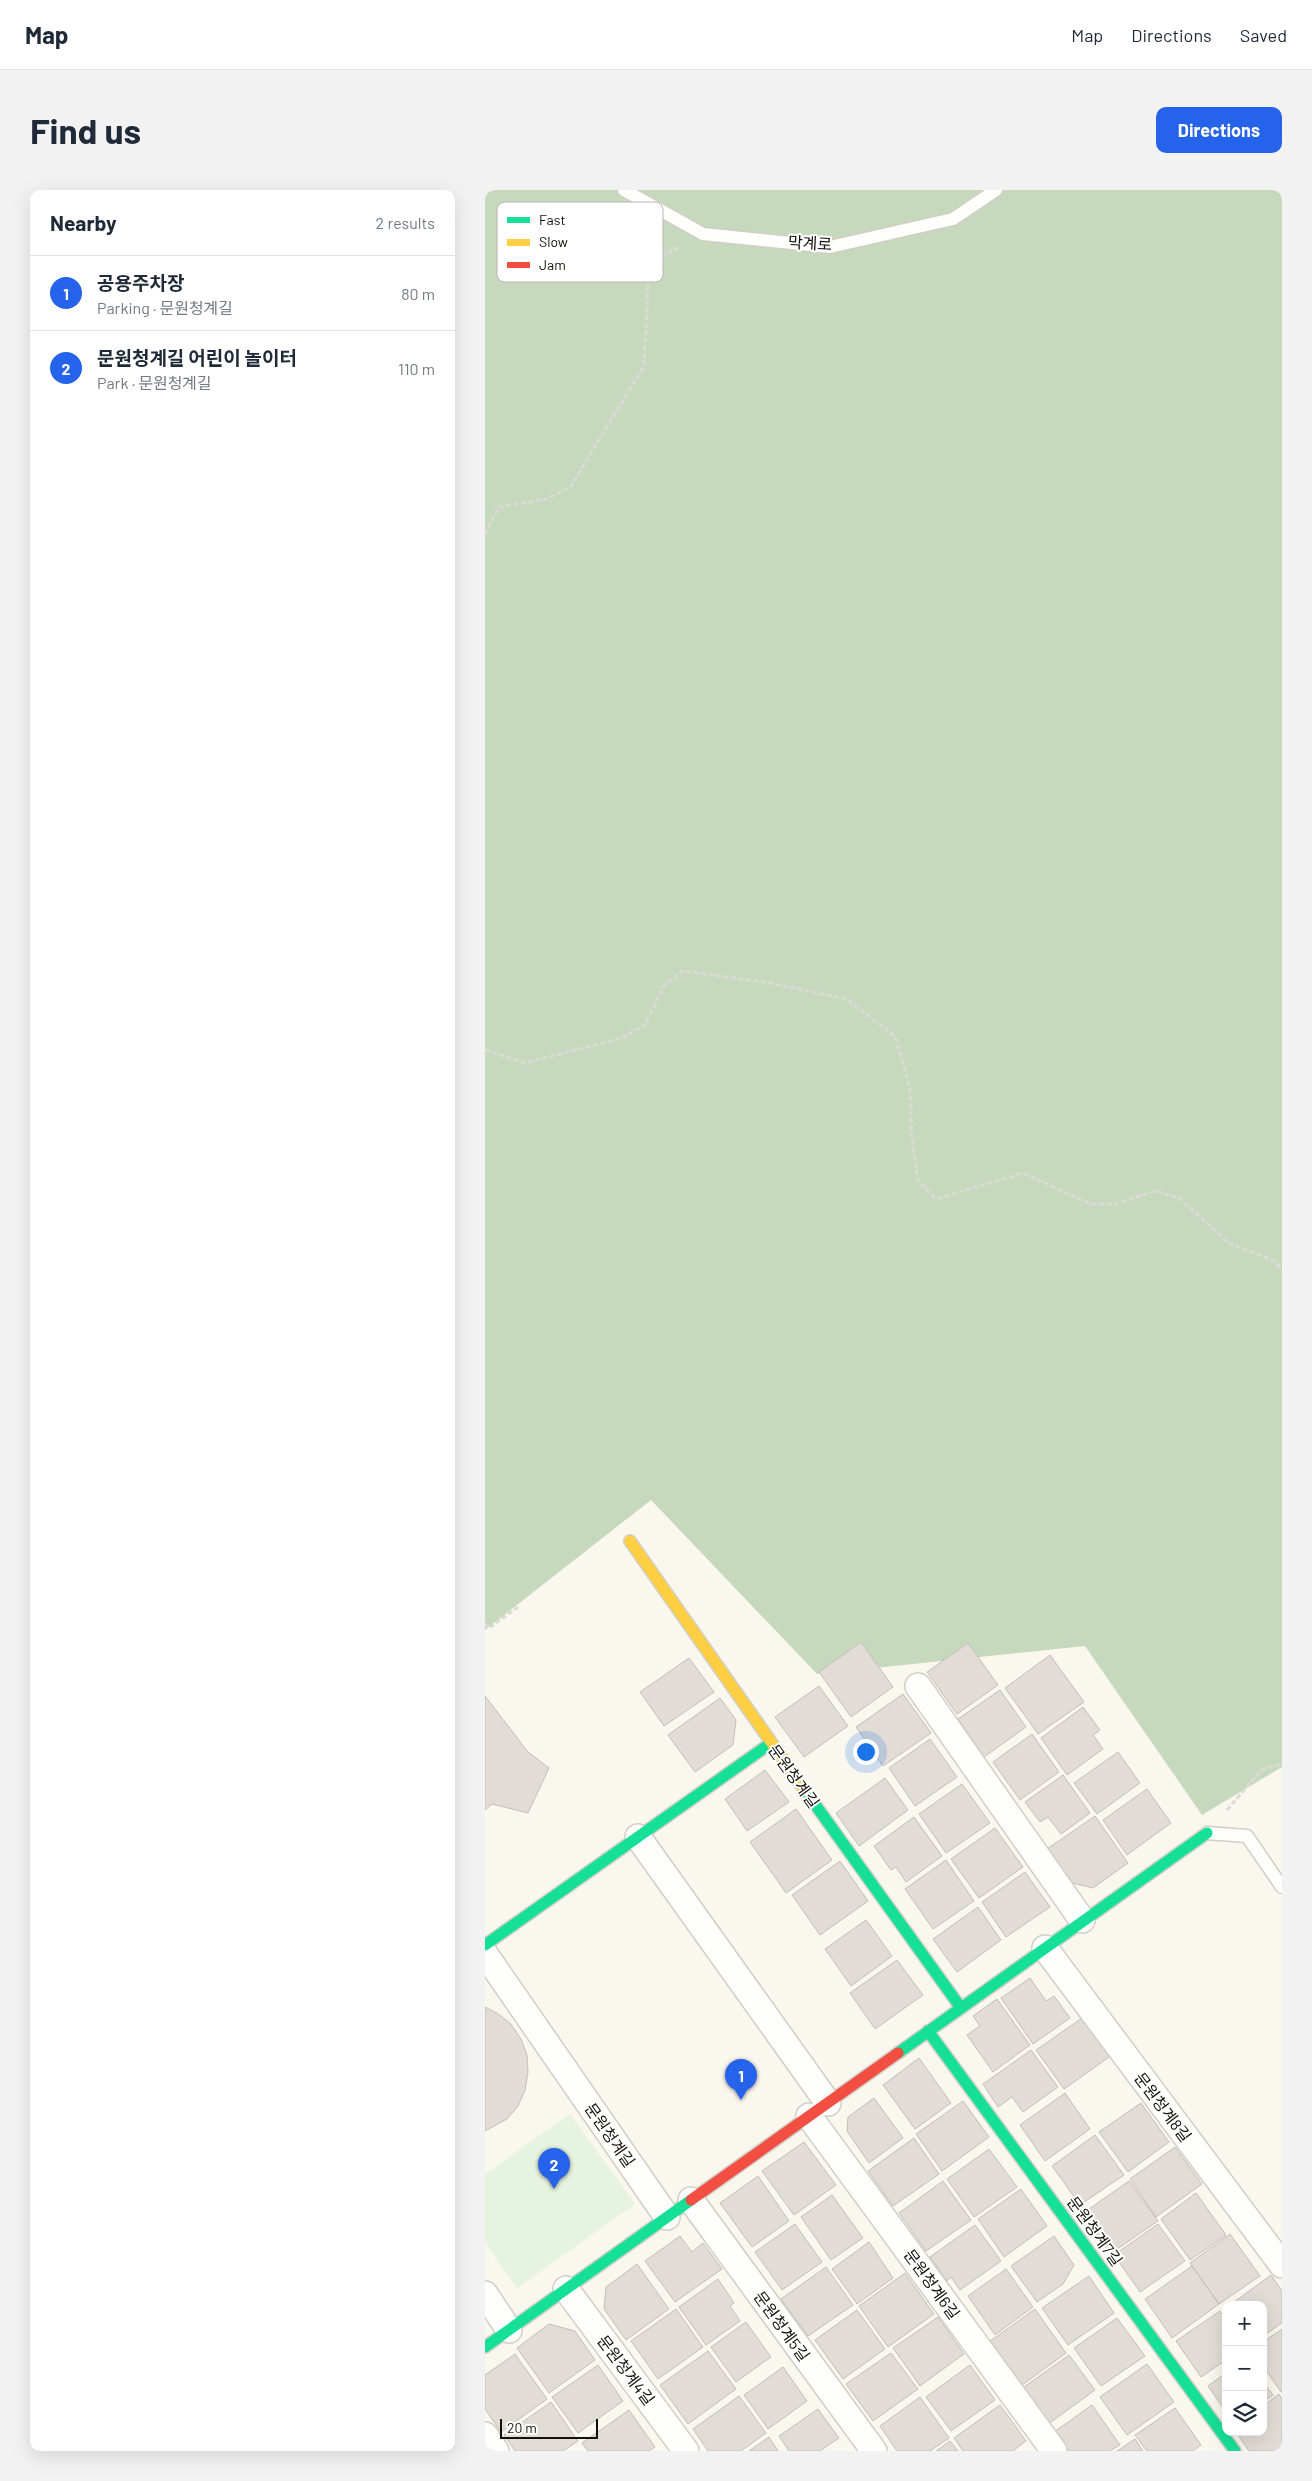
<!DOCTYPE html>
<html lang="en">
<head>
<meta charset="utf-8">
<style>
  :root { --surface:#fff; --page:#f2f2f3; --text:#1f2937; --muted:#747a83; --line:#e0e1e3; --accent:#2563eb }
  body { margin:0; font-family:Barlow,"Noto Sans KR",sans-serif; background:var(--page); color:var(--text) }
  .controls { position:absolute; right:15px; bottom:15px; display:grid; overflow:hidden; border-radius:10px; box-shadow:0 5px 20px #0002 }
  .controls button { width:45px; height:45px; display:grid; place-items:center; padding:0; border:0; border-bottom:1px solid var(--line); background:var(--surface); color:var(--text); font:25px sans-serif }
  .scale { position:absolute; left:15px; bottom:12px; width:98px; box-sizing:border-box; padding-left:5px; border:2px solid #121009; border-top:0; font-size:14px; line-height:18px; white-space:nowrap; color:#121009; -webkit-text-stroke:4px #fff; paint-order:stroke }
  .you { position:absolute; left:380px; top:1561px; width:18px; height:18px; margin:-12px; border:4px solid #fff; border-radius:50%; background:#1a73e8; box-shadow:0 0 0 8px #1a73e833 }
  .badge { display:grid; place-items:center; width:32px; height:32px; border-radius:50%; background:var(--accent); color:#fff; font-size:16px; font-weight:700 }
  .pin { position:absolute; translate:-50% -41px; filter:drop-shadow(0 1px 2px #0008) }
  .pin::after { content:''; position:absolute; top:26px; width:18px; height:15px; background:inherit; clip-path:polygon(0 0,100% 0,50% 100%) }
  .list { margin:0; padding:0; list-style:none }
  h2 { display:flex; justify-content:space-between; align-items:center; height:65px; margin:0; padding:0 20px; font-size:21px }
  h2 small { font-size:16px; font-weight:400; color:var(--muted) }
  .list li { display:grid; grid-template-columns:32px 1fr auto; gap:15px; align-items:center; box-sizing:border-box; height:75px; padding:0 20px; border-top:1px solid var(--line) }
  .list b { display:block; font-size:19px; white-space:nowrap }
  .list p { margin:0; font-size:16px; white-space:nowrap; color:var(--muted) }
  .list em { font-size:16px; font-style:normal; color:var(--muted) }
  .icon { flex:none; width:28px; height:28px; fill:none; stroke:currentColor; stroke-width:2; stroke-linecap:round; stroke-linejoin:round }
  .map { position:relative; flex:none; width:797px; height:2261px; overflow:hidden; border-radius:10px }
  header { display:flex; align-items:center; gap:30px; box-sizing:border-box; height:70px; padding:0 25px; background:var(--surface); border-bottom:1px solid var(--line) }
  header strong { font-size:24px }
  nav { display:flex; gap:28px; margin-inline-start:auto; font-size:18px }
  .intro { display:flex; align-items:center; justify-content:space-between; box-sizing:border-box; height:120px; padding:0 30px }
  h1 { margin:0; font-size:35px }
  .button { padding:12px 22px; border-radius:10px; background:var(--accent); color:#fff; font-size:18px; font-weight:700 }
  main { display:flex; gap:30px; padding:0 30px }
  aside { flex:1; background:var(--surface); border-radius:10px; box-shadow:0 5px 20px #0002 }
  .map>svg:first-child { display:block }
  .green { fill:#e6f3de }
  .forest { fill:#c6d9bc }
  .building { fill:#e2dcd6; stroke:#c4beb9 }
  .lines { fill:none; stroke-linecap:round; stroke-linejoin:round }
  .lane-casing { stroke:#d1cec6; stroke-width:15 }
  .street-casing { stroke:#d1cec6; stroke-width:28 }
  .fast-casing { stroke:#d1cec6; stroke-width:14 }
  .slow-casing { stroke:#d1cec6; stroke-width:14 }
  .jam-casing { stroke:#d1cec6; stroke-width:14 }
  .path { stroke:#dbdad7; stroke-width:3; stroke-dasharray:5 2.5; stroke-linecap:butt }
  .lane { stroke:#fefefc; stroke-width:12 }
  .street { stroke:#fefefc; stroke-width:25 }
  .fast { stroke:#16e098; stroke-width:11 }
  .slow { stroke:#ffcf43; stroke-width:11 }
  .jam { stroke:#f24e42; stroke-width:11 }
  .labels { text-anchor:middle; stroke-width:4; stroke-linejoin:round; paint-order:stroke }
  .street-label { font-size:16px; fill:#121009; stroke:#fff }
  .key { fill:#fff; stroke:#b8b7b5; stroke-width:1 }
  .key-label { font-size:14px; fill:#121009 }
</style>
</head>
<body>
<header>
<strong>Map</strong>
<nav><a>Map</a><a>Directions</a><a>Saved</a></nav>
</header>
<div class="intro"><h1>Find us</h1><a class="button">Directions</a></div>
<main>
<aside>
<h2>Nearby<small>2 results</small></h2>
<ul class="list">
<li><span class="badge">1</span><div><b>공용주차장</b><p>Parking · 문원청계길</p></div><em>80 m</em></li>
<li><span class="badge">2</span><div><b>문원청계길 어린이 놀이터</b><p>Park · 문원청계길</p></div><em>110 m</em></li>
</ul>
</aside>
<div class="map">
<svg width="797" height="2261" viewBox="0 0 797 2261">
  <rect width="100%" height="100%" fill="#faf7ee"/>
  <path class="green" d="M85 1924 150 2014 32 2098 0 2053V1984Z"/>
  <path class="forest" d="M0 0H797V1577L717 1625 600 1456 332 1484 166 1310 0 1440Z"/>
  <path class="building" d="M376 1452 408 1497 366 1527 334 1482Z
    M483 1453 513 1495 472 1524 442 1482Z
    M565 1465 599 1512 553 1544 520 1498Z
    M204 1468 229 1502 179 1536 155 1502Z
    M334 1496 363 1536 319 1567 290 1527Z
    M515 1500 541 1537 499 1567 473 1529Z
    M418 1504 446 1543 398 1576 371 1537Z
    M0 1506 43 1562 64 1578 43 1623 7 1614 0 1620Z
    M235 1508 251 1530 248 1555 210 1582 183 1545Z
    M598 1517 615 1540 608 1545 618 1559 582 1585 556 1548Z
    M547 1544 574 1582 535 1610 508 1572Z
    M445 1549 472 1587 430 1616 404 1578Z
    M633 1562 655 1593 612 1624 589 1593Z
    M280 1580 304 1612 262 1641 240 1609Z
    M578 1585 605 1623 576 1644 563 1627 555 1632 540 1612Z
    M400 1588 423 1620 374 1656 351 1623Z
    M477 1594 505 1633 461 1663 434 1624Z
    M662 1599 686 1633 642 1665 618 1630Z
    M311 1619 347 1670 301 1703 265 1652Z
    M610 1626 643 1673 608 1698 587 1693 562 1659Z
    M429 1627 457 1666 421 1692 411 1677 406 1680 389 1656Z
    M510 1638 538 1677 494 1708 466 1669Z
    M461 1670 489 1711 448 1739 420 1699Z
    M355 1671 383 1711 335 1745 307 1705Z
    M540 1682 565 1717 521 1747 497 1712Z
    M493 1717 516 1750 472 1782 448 1749Z
    M381 1730 407 1766 366 1796 340 1759Z
    M412 1770 438 1805 390 1839 365 1803Z
    M545 1788 561 1811 569 1806 585 1828 548 1854 516 1808Z
    M512 1809 545 1855 508 1882 482 1845 495 1836 488 1826Z
    M0 1817 12 1823 26 1834 36 1849 42 1865 43 1882 40 1900 33 1916 22 1929 0 1941Z
    M600 1826 627 1865 579 1899 551 1860Z
    M546 1860 573 1897 538 1922 527 1907 513 1917 498 1894Z
    M434 1868 466 1913 430 1939 398 1895Z
    M580 1903 605 1939 560 1971 535 1935Z
    M389 1908 418 1948 384 1973 362 1941 363 1927Z
    M478 1911 504 1947 457 1981 431 1944Z
    M656 1913 684 1952 643 1982 614 1942Z
    M610 1945 639 1985 595 2015 567 1976Z
    M429 1948 454 1984 408 2016 383 1981Z
    M319 1952 351 1995 309 2025 277 1981Z
    M690 1957 717 1994 671 2027 645 1989Z
    M504 1959 532 1997 489 2027 462 1989Z
    M273 1986 304 2031 267 2057 235 2013Z
    M458 1991 486 2030 441 2061 414 2023Z
    M644 1991 673 2031 625 2064 597 2024Z
    M536 1999 562 2036 519 2067 493 2029Z
    M711 2003 741 2045 705 2070 676 2029Z
    M347 2005 378 2048 346 2070 316 2027Z
    M310 2034 337 2072 297 2100 270 2062Z
    M673 2034 700 2071 655 2102 629 2065Z
    M490 2035 516 2071 475 2100 466 2087 462 2091 445 2067Z
    M745 2044 775 2086 734 2114 705 2073Z
    M195 2046 207 2062 218 2053 237 2079 190 2112 160 2071Z
    M569 2046 589 2075 578 2094 552 2112 526 2076Z
    M384 2052 408 2088 372 2114 347 2079Z
    M152 2074 184 2119 141 2150 119 2119 121 2097Z
    M707 2076 734 2114 687 2148 660 2109Z
    M341 2077 368 2115 323 2146 296 2109Z
    M521 2079 548 2117 510 2145 483 2106Z
    M420 2083 449 2124 403 2157 374 2116Z
    M786 2085 797 2101V2133L778 2146V2115H745Z
    M604 2086 629 2123 583 2155 557 2118Z
    M233 2089 249 2113 245 2116 255 2131 221 2155 194 2117Z
    M191 2119 218 2157 173 2189 146 2151Z
    M550 2119 581 2163 533 2198 501 2154Z
    M372 2120 400 2159 358 2189 330 2150Z
    M735 2121 741 2130V2170L716 2187 691 2151Z
    M453 2127 479 2164 435 2196 408 2158Z
    M632 2128 660 2166 616 2196 589 2158Z
    M261 2132 286 2167 251 2192 226 2157Z
    M64 2134 90 2141 110 2170 64 2203 32 2158Z
    M797 2139V2202H796L778 2176V2152Z
    M223 2161 251 2199 203 2234 175 2195Z
    M406 2163 433 2199 388 2231 361 2194Z
    M30 2164 62 2209 16 2242 0 2219V2185Z
    M584 2165 610 2200 562 2235 536 2199Z
    M662 2174 689 2212 642 2245 615 2207Z
    M113 2175 138 2211 93 2243 67 2207Z
    M485 2175 510 2210 466 2241 441 2207Z
    M298 2177 322 2211 283 2239 259 2205Z
    M741 2183V2222L723 2196Z
    M778 2192 788 2205 778 2212Z
    M794 2204 797 2209V2261H764L751 2242H778V2216Z
    M254 2206 281 2243 256 2261H223L208 2239Z
    M435 2207 464 2248 445 2261H412L395 2236Z
    M66 2212 93 2251 78 2261H30L19 2245Z
    M515 2215 541 2251 528 2261H478L469 2248Z
    M607 2215 635 2255 625 2261H583L569 2242Z
    M690 2218 716 2255 708 2261H662L650 2245Z
    M333 2219 354 2248 335 2261H304L294 2246Z
    M144 2220 170 2257 164 2261H103L97 2253Z
    M284 2247 293 2261H264Z
    M650 2249 658 2261H632Z
    M465 2251 473 2261H451Z"/>
  <g class="lines">
    <defs>
      <path id="lane" d="M139 0 218 44 345 57 468 29 511 0
        M722 1643 762 1646 797 1697"/>
      <path id="street" d="M433 1496 597 1730
        M153 1647 343 1913
        M560 1758 797 2075
        M0 1764 182 2027
        M324 1926 569 2261
        M206 2010 389 2261
        M81 2099 201 2261
        M0 2104 24 2140
        M0 2245 11 2261"/>
      <path id="fast" d="M319 1599 476 1818
        M0 1755 286 1553
        M443 1841 750 2261
        M413 1863 722 1643
        M0 2157 206 2010"/>
      <path id="slow" d="M145 1351 319 1599"/>
      <path id="jam" d="M206 2010 413 1863"/>
    </defs>
    <use href="#lane" class="lane-casing"/>
    <use href="#street" class="street-casing"/>
    <use href="#fast" class="fast-casing"/>
    <use href="#slow" class="slow-casing"/>
    <use href="#jam" class="jam-casing"/>
    <path class="path" d="M0 344 14 317 62 309 86 296 159 176 163 97 173 68 194 57
      M0 860 40 873 137 848 160 835 178 797 197 781 280 792 361 809 410 846 425 898 427 949 433 990 451 1009 538 983 606 1014H630L670 1001 694 1008 744 1053 789 1071 797 1079
      M0 1433 4 1438 33 1417
      M742 1620 776 1580 797 1574"/>
    <use href="#lane" class="lane"/>
    <use href="#street" class="street"/>
    <use href="#fast" class="fast"/>
    <use href="#slow" class="slow"/>
    <use href="#jam" class="jam"/>
  </g>
  <g class="labels">
    <g class="street-label">
      <text transform="translate(325 53) rotate(3)" y="6">막계로</text>
      <text transform="translate(309 1586) rotate(54)" y="6">문원청계길</text>
      <text transform="translate(678 1917) rotate(53)" y="6">문원청계8길</text>
      <text transform="translate(125 1945) rotate(55)" y="6">문원청계길</text>
      <text transform="translate(610 2041) rotate(54)" y="6">문원청계7길</text>
      <text transform="translate(447 2094) rotate(54)" y="6">문원청계6길</text>
      <text transform="translate(297 2136) rotate(54)" y="6">문원청계5길</text>
      <text transform="translate(141 2180) rotate(53)" y="6">문원청계4길</text>
    </g>
  </g>
  <rect x="12" y="12" width="166" height="80" rx="8" class="key"/>
  <rect x="22" y="27" width="23" height="6" fill="#16e098"/>
  <rect x="22" y="49" width="23" height="7" fill="#ffcf43"/>
  <rect x="22" y="72" width="23" height="6" fill="#f24e42"/>
  <g class="key-label">
    <text x="54" y="35">Fast</text>
    <text x="54" y="57">Slow</text>
    <text x="54" y="80">Jam</text>
  </g>
</svg>
<div class="controls">
<button>+</button>
<button>−</button>
<button><svg class="icon" aria-label="layers" viewBox="0 0 24 24"><path d="M12 4l9 5-9 5-9-5zM3 14l9 5 9-5"/></svg></button>
</div>
<div class="scale">20 m</div>
<div class="you"></div>
<div class="pin badge" style="left:256px;top:1910px">1</div>
<div class="pin badge" style="left:69px;top:1999px">2</div>
</div>
</main>
</body>
</html>
